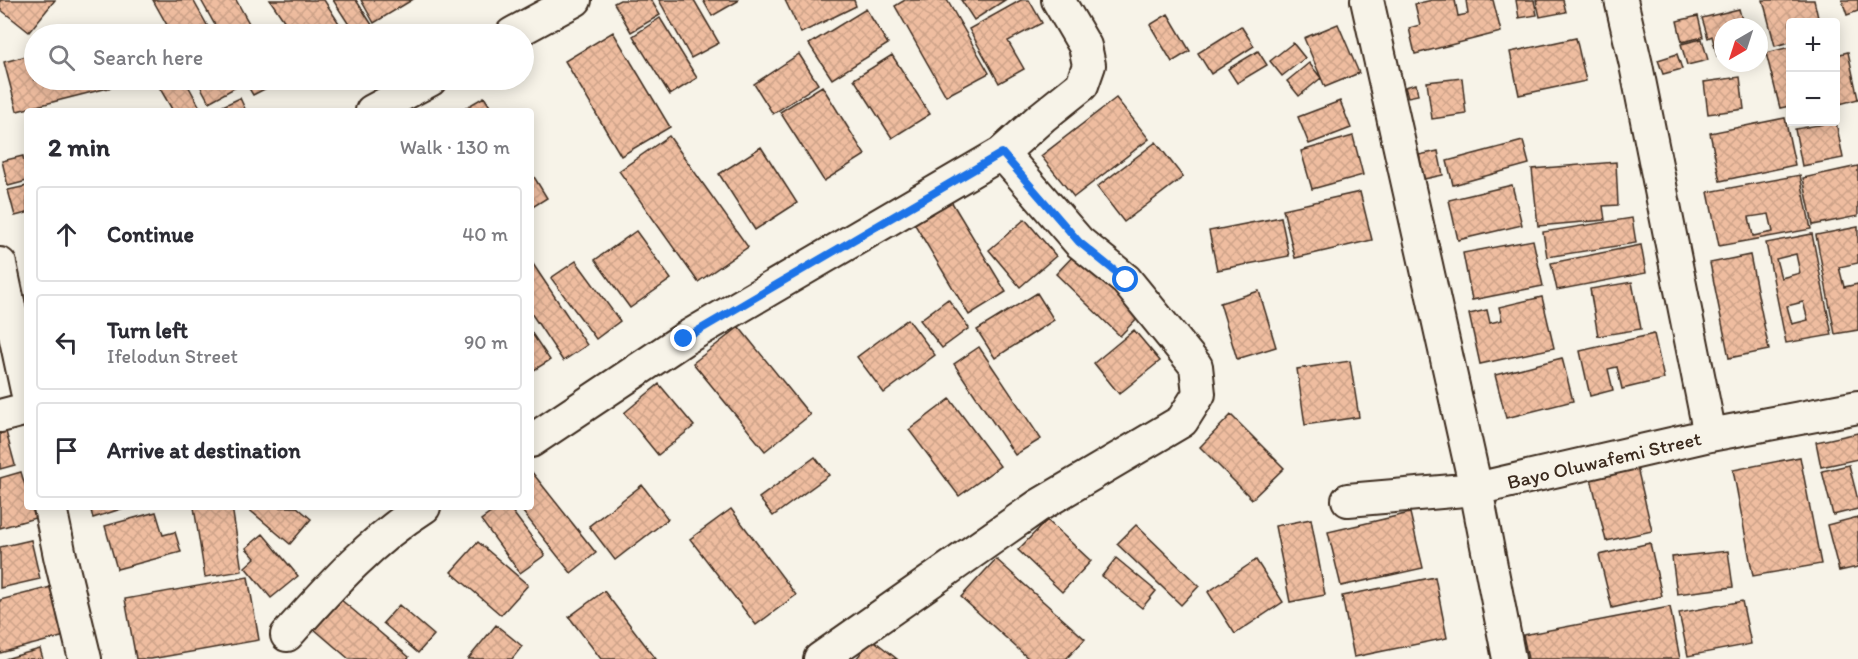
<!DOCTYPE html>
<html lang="en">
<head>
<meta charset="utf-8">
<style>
  :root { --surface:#fff; --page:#f7f7f7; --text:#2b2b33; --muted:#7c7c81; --line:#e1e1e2 }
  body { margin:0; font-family:Itim,sans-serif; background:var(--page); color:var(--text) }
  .controls { position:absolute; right:18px; top:18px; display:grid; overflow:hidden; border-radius:6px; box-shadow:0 3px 15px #0003 }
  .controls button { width:54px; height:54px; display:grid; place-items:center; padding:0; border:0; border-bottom:2px solid var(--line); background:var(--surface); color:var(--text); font:30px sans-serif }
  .compass { position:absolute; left:1714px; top:18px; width:54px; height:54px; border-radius:50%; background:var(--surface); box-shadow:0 3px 15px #0003; rotate:219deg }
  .stop { position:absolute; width:18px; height:18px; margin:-14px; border:4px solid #1a73e8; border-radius:50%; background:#fff }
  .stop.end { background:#1a73e8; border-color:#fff; box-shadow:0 2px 6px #0008 }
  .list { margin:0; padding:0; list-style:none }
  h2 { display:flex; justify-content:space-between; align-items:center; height:78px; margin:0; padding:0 24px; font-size:26px }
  h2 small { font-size:20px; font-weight:400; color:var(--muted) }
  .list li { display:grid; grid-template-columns:39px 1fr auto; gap:18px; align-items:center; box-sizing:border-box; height:96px; margin:0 12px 12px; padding:0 12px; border:2px solid var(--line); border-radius:6px }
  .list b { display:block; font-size:22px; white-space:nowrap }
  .list p { margin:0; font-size:20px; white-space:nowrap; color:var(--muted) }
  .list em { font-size:20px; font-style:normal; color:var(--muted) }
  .icon { flex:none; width:33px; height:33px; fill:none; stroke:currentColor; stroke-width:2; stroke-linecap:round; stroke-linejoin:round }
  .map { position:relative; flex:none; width:1858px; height:659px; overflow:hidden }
  .search { position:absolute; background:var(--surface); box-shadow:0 3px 15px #0003; left:24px; top:24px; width:510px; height:66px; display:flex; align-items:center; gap:15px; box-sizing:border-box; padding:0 21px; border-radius:33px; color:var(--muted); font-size:22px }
  .panel { position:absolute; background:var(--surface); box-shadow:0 3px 15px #0003; left:24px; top:108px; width:510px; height:402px; border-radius:6px }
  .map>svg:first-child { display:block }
  .building { fill:url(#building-cross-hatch); stroke:#3b2a1e; stroke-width:1.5; fill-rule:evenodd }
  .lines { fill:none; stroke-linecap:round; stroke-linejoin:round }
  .minor-casing { stroke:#3b2a1e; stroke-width:36 }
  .minor { stroke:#f7f3e8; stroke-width:32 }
  .route { stroke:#1a73e8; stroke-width:8 }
  .labels { text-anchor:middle; stroke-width:5; stroke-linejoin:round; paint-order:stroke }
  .street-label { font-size:20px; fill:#3b2a1e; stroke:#f7f3e8 }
</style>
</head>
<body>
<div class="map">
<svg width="1858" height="659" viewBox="0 0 1858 659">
  <defs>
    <pattern id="building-cross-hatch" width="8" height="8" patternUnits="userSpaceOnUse" patternTransform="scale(1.5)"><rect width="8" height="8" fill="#efbda0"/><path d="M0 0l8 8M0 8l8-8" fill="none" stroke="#cea389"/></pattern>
  </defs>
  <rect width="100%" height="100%" fill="#f7f3e8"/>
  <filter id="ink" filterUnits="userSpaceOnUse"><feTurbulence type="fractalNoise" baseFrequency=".0167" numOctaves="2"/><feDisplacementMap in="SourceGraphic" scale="12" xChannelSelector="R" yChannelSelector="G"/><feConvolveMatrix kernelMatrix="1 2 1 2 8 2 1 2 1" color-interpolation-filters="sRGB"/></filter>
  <g filter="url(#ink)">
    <path class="building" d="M0 0H55L29 32 0 9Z
      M153 0H193L212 34H172Z
      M201 0H236L255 34H220Z
      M270 0H324L346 34H293Z
      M333 0H356L376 31 370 34H355Z
      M361 0H412L374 23Z
      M620 0H651L660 15 631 32 614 3Z
      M659 0H694L719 43 691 58Z
      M703 0H738V1L712 16Z
      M785 0H854L856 6 801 33Z
      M905 0H947L989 73 946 96 895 6Z
      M961 0H1005L974 20Z
      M1021 0H1029L1042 23 1008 41 1024 69 999 83 969 29Z
      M1432 0H1455L1458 16 1468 14 1466 0H1493L1501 32 1415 54 1409 28 1420 25 1415 4Z
      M1516 0H1534L1537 15 1519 18Z
      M1536 0H1563L1566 12 1540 17Z
      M1763 0H1814L1819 22H1790V42L1775 46Z
      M1842 0H1858V11L1847 15Z
      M866 9 888 44 832 79 809 44Z
      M1739 9 1744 27H1723V55L1717 56 1712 36 1708 38 1702 18Z
      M1168 14 1190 51 1172 62 1150 25Z
      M1698 16 1703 37 1682 42 1677 21Z
      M660 18 697 78 670 95 633 36Z
      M1338 24 1359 73 1325 87 1304 38Z
      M1241 26 1254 46 1211 74 1198 53Z
      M613 32 670 127 621 156 565 61Z
      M1576 38 1586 81 1519 95 1510 52Z
      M1702 39 1708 60 1687 65 1681 44Z
      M1293 43 1305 58 1282 76 1270 61Z
      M1790 47V106L1780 108 1766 53Z
      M1258 51 1267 65 1237 83 1228 69Z
      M1848 52 1858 99 1836 105V55Z
      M34 54V80H118L120 85 17 111 4 62Z
      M799 54 818 84 773 114 754 84Z
      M1677 54 1682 69 1663 74 1658 60Z
      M892 55 930 114 892 138 854 79Z
      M1309 63 1321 78 1299 96 1287 81Z
      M1740 77 1744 109 1708 114 1704 82Z
      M1462 78 1466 114 1432 119 1427 82Z
      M155 80H185L202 111H173Z
      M197 80H237L240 85 209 102Z
      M244 80H279L280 81 253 95Z
      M1416 84 1418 95 1408 97 1405 87Z
      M822 86 865 155 824 181 780 112Z
      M484 97 493 111H460Z
      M240 98 246 111H212Z
      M1116 98 1149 139 1074 197 1041 156Z
      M1340 101 1351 128 1309 144 1298 117Z
      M1785 118 1795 165 1720 181 1710 133Z
      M1836 122 1843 158 1802 166 1795 129Z
      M669 136 748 247 698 282 619 171Z
      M1353 136 1363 175 1312 189 1301 151Z
      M1523 141 1529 164 1453 185 1447 161Z
      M1156 142 1183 177 1124 222 1097 187Z
      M761 147 797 203 755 230 719 174Z
      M1438 151 1443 175 1424 179 1419 155Z
      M23 156 27 181 8 186 2 161Z
      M1616 162 1618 205 1603 206 1605 220 1538 226 1532 169Z
      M1858 166V216L1813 225 1803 178Z
      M531 172 547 198 531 208Z
      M1800 175 1811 229 1719 246 1708 192ZM1769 214 1773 232 1753 236 1749 217Z
      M1512 185 1522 225 1458 240 1449 200Z
      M27 186V213L15 216 8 190Z
      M945 191 1006 292 969 315 908 213Z
      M1360 192 1372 240 1295 258 1283 209Z
      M1281 217 1289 256 1217 270 1209 231Z
      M1632 218 1636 243 1547 257 1543 232Z
      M1025 219 1056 256 1020 287 989 250Z
      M1858 227V263L1839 267 1844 287 1858 284V330L1835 334 1816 235Z
      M636 231 671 279 630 308 595 260Z
      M1812 234 1832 335 1786 343 1766 243ZM1796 254 1800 273 1781 278 1776 259ZM1803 302 1808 320 1792 324 1787 306Z
      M1533 240 1543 286 1472 300 1463 253Z
      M1641 245 1646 273 1557 290 1551 263Z
      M1076 253 1140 315 1120 336 1056 274Z
      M1750 255 1769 350 1729 358 1710 263Z
      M531 261 587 345 563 361 531 313Z
      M576 261 620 321 596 339 551 278Z
      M1632 282 1641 329 1598 336 1590 289Z
      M1259 291 1276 347 1237 359 1220 303Z
      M1037 293 1054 320 995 358 977 330Z
      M1542 297 1554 348 1480 364 1469 314 1487 310 1490 323 1502 320 1499 307Z
      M948 299 969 328 942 348 920 320Z
      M908 319 935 355 884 393 857 357Z
      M739 327 810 415 765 451 693 363Z
      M1134 330 1160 361 1119 394 1094 363Z
      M531 332 550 360 531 372Z
      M1654 334 1664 379 1622 389 1617 367 1608 369 1613 390 1590 396 1580 351Z
      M979 347 1041 439 1015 455 954 364Z
      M1562 358 1573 401 1506 418 1495 375Z
      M1350 361 1359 417 1305 425 1297 369Z
      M659 384 694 426 658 455 624 413Z
      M950 399 1000 466 959 496 909 430Z
      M1231 415 1284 468 1252 499 1200 447Z
      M5 428 15 465 0 469V430Z
      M1858 433V459L1821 467 1816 442Z
      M815 457 829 475 773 516 759 498Z
      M1800 457 1821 564 1753 576 1733 470Z
      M1636 463 1652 531 1606 541 1590 474Z
      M1849 465 1858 500V509L1833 515 1822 471Z
      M531 471 596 553 571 573 519 507H531Z
      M21 472 27 492V507H32L35 518 0 528V478Z
      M642 485 668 519 615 560 589 526Z
      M90 507H127L93 518Z
      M194 507H232L242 571 205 577Z
      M246 507H297L311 519 290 544Z
      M499 507H509L545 555 520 573 481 520Z
      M731 509 796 595 756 625 690 539Z
      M156 512 163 535 175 532 181 552 117 569 105 526Z
      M1410 513 1423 568 1341 586 1328 532Z
      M1858 517V567L1839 571 1827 525Z
      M1311 519 1325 595 1290 602 1275 526Z
      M1047 520 1091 561 1062 592 1018 550Z
      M1136 525 1199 586 1181 605 1117 544Z
      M263 534 298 576 271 598 245 567 255 558 246 548Z
      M31 540 40 579 0 588V547Z
      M478 542 528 585 501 615 451 572Z
      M1650 543 1662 596 1612 608 1599 555Z
      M1728 551 1733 587 1677 594 1672 557Z
      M1116 558 1156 591 1142 608 1102 576Z
      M996 559 1085 639 1066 659H1029L961 597Z
      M1256 560 1283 602 1235 634 1208 592Z
      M248 577 259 640 151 659H136L125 599Z
      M1435 577 1447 638 1354 657 1342 596Z
      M55 586 69 635 0 653V600Z
      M604 591 656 659H601L569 617Z
      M340 599 409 657 408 659H349L314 629Z
      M1742 601 1751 644 1688 656 1679 613Z
      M399 605 434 635 418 653 383 623Z
      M1670 607 1680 659H1528L1523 635Z
      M496 625 522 646 512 659H468Z
      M872 639 897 659H856Z
      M40 649 43 659H5Z"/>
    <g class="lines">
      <defs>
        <path id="minor" d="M1367 0 1476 489 1509 659
          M1621 0 1636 65 1710 435
          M512 34 575 0
          M372 111 430 80
          M0 264 27 391
          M0 416 27 409
          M531 441 684 339 1002 153 1042 117 1082 85 1089 65 1085 46 1058 0
          M1348 500 1476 489 1710 435 1858 407
          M50 507 60 556 85 659
          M287 635C329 588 370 541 424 507
          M820 659 1038 506 1182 421 1199 394 1196 366 1126 280 1079 242 1002 153"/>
      </defs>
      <use href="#minor" class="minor-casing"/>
      <use href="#minor" class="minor"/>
    </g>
  </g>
  <g class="lines" filter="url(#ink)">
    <path class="route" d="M684 339 1002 153 1079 242 1126 280"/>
  </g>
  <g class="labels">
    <g class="street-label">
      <text transform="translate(1604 460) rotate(-13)" y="7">Bayo Oluwafemi Street</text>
    </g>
  </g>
</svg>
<div class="controls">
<button>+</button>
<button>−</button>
</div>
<svg class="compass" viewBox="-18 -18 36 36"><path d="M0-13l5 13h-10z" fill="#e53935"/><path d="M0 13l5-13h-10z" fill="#7c7c81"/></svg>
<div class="stop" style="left:1126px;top:280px"></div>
<div class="stop end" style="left:684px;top:339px"></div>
<div class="search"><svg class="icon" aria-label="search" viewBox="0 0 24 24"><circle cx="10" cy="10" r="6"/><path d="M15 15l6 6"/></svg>Search here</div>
<section class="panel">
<h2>2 min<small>Walk · 130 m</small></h2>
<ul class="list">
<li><svg class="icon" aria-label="ahead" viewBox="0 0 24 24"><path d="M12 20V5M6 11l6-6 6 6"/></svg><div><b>Continue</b></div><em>40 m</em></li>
<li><svg class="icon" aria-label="left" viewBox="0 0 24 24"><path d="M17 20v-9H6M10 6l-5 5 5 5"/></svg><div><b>Turn left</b><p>Ifelodun Street</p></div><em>90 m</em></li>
<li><svg class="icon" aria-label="arrive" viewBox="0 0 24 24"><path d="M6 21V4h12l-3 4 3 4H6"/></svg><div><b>Arrive at destination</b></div></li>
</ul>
</section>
</div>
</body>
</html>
